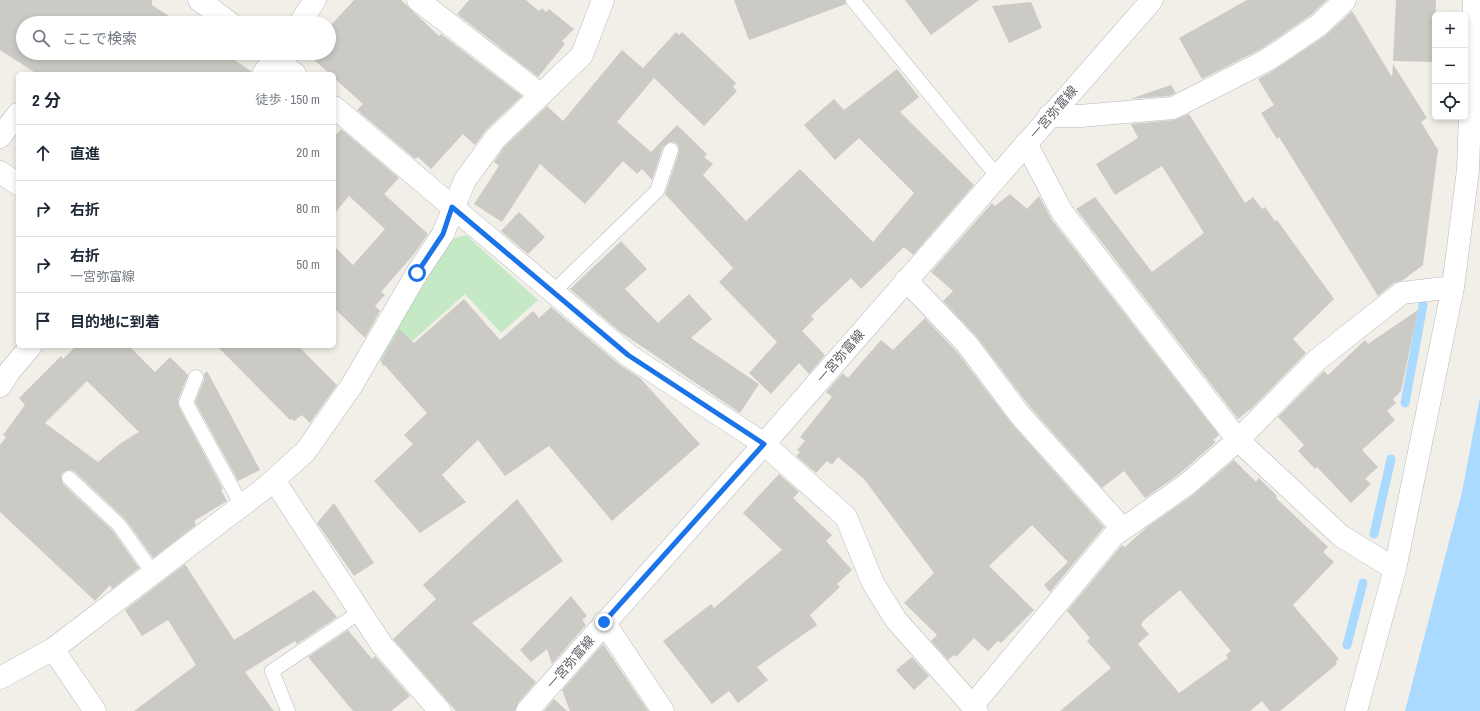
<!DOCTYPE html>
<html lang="ja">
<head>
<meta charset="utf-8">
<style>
  :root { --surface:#fff; --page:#f2f2f3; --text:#1f2937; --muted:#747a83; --line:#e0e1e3 }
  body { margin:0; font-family:"Archivo Narrow","Noto Sans JP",sans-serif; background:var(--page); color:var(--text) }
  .controls { position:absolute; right:12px; top:12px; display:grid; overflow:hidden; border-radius:6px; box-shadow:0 2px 6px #0003 }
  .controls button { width:36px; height:36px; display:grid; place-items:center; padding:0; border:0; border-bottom:1px solid var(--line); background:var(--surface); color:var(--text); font:20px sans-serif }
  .stop { position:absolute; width:12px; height:12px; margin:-9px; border:3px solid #1a73e8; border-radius:50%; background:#fff }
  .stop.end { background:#1a73e8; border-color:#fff; box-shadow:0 1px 4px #0008 }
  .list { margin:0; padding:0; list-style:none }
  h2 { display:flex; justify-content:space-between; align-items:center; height:52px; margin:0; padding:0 16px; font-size:17px }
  h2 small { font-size:13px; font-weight:400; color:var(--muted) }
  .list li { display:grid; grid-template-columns:26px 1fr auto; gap:12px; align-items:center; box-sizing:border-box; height:56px; padding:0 16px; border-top:1px solid var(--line) }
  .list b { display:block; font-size:15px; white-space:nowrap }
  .list p { margin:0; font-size:13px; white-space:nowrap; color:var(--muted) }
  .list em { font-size:13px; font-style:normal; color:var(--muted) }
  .icon { flex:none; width:22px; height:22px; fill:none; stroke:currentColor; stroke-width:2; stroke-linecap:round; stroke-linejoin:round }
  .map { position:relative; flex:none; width:1480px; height:711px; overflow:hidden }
  .search { position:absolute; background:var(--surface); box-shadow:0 2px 6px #0003; left:16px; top:16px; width:320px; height:44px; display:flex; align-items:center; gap:10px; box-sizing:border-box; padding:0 14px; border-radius:22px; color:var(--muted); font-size:15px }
  .panel { position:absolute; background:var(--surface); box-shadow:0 2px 6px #0003; left:16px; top:72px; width:320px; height:276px; border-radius:6px }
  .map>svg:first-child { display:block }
  .green { fill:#c5e8c5 }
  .water { fill:#aadaff }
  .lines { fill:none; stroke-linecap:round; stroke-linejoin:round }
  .stream { stroke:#aadaff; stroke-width:9 }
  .building { fill:#cccac5; fill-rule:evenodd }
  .service-casing { stroke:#b5b8bc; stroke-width:15 }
  .minor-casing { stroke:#b5b8bc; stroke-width:23 }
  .secondary-casing { stroke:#b6babf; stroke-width:23 }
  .service { stroke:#fff; stroke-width:14 }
  .minor { stroke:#fff; stroke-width:22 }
  .secondary { stroke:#fff; stroke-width:22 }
  .route { stroke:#1a73e8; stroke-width:5 }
  .labels { text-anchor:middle; stroke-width:4; stroke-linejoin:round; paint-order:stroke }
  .street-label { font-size:13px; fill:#5f6368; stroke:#fff }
</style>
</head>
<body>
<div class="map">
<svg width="1480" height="711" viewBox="0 0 1480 711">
  <rect width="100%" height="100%" fill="#f1efe8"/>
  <path class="green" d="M466 235 538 300 501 333 465 294 383 367 379 356 452 239Z"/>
  <path class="water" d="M1480 397V711H1405L1462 492Z"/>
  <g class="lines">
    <path class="stream" d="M1405 403 1423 305
      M1374 534 1391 459
      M1347 645 1363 583"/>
  </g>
  <path class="building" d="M0 0H152V5L180 23H23V53H224L251 71V74H37L0 50Z
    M354 0H401L439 36 441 34 522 96 486 130 475 145 463 134 431 169 418 157 415 159 357 110 363 104 334 78V74H330L306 53H329V27Z
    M469 0H526L539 11 542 8 546 12 549 9 574 29 562 41 565 44 538 77 457 14Z
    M734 0H845L846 4 749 40Z
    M905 0H979L931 35Z
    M1247 0H1327L1311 15 1261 49 1202 79 1179 38Z
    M1396 0H1436L1434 62 1393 61Z
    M1031 2 1042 28 1009 43 992 6Z
    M1352 11 1392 77 1393 64 1427 118 1421 122 1438 150 1423 265 1403 280 1394 283 1378 296 1279 137 1277 139 1261 113 1274 105 1258 79 1274 70 1326 35Z
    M676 32 679 35 682 32 736 83 733 87 737 91 704 126 654 78 617 122 651 152 677 125 707 154 704 157 713 164 703 175 746 221 800 169 873 242 914 193 859 138 835 160 804 125 834 99 844 110 897 69 919 97 900 112 974 185 913 255 904 247 861 289 851 278 811 316 814 319 802 331 825 355 809 374 799 363 771 394 749 373 777 342 719 282 733 268 665 194 679 152 678 145 674 142H669L663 147 652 180 642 169 637 174 623 161 585 204 540 164 502 222 474 204 499 166 494 162 504 147 547 106 563 121 622 50 652 76 643 68Z
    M1171 85 1176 93 1169 96 1130 99Z
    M1189 114 1245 203 1253 197 1262 209 1265 207 1275 221 1277 220 1334 299 1293 339 1306 353 1253 407 1238 419 1076 209 1095 197 1152 272 1204 233 1162 166 1115 195 1096 164 1138 138 1131 124 1174 120Z
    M341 129 399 178 384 194 428 234 414 254 381 292 385 295 375 306 380 311 365 338 334 308V246L353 265 385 229 349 196 334 214V137Z
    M1010 194 1027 209 1039 196 1052 220 1219 435 1213 440 1216 442 1178 475 1145 498 1124 471 1102 488 1030 407 977 337 943 301 953 291 931 272 992 203 995 206Z
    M519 212 545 237 528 254 501 231Z
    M621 241 647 269 625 289 658 323 689 294 712 319 691 338 759 384 740 413 619 331 570 289Z
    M464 299 500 340 533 311 539 318 551 307 620 365 640 378 700 444 612 521 549 446 505 476 478 440 442 475 466 502 420 533 374 481 413 444 404 435 427 413 381 361 399 329 414 343Z
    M1418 310 1401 391 1393 399 1396 403 1387 411 1395 420 1362 450 1378 467 1365 479 1371 484 1351 503 1317 467 1315 469 1298 451 1304 445 1278 417 1324 371 1328 375 1365 340 1368 344Z
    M925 318 957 352 1011 423 1104 527 1050 592 1044 585 1068 562 1032 525 989 566 1034 610 1001 643 998 641 988 651 974 638 956 657 954 655 948 660 931 641 937 635 904 603 934 573 864 479 838 457 832 465 827 461 816 473 796 456 800 452 797 450 805 441 800 437 832 397 826 392 843 373 848 378 881 340 893 350Z
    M76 346H129L155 372 170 357 188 375 178 400 179 407 223 489 221 490 227 501 194 521 196 525 153 558 125 519 75 472 71 470 63 472 61 476 63 484 113 531 139 568 112 589 110 585 95 601 0 512V445L6 437 3 435 25 405 19 398 61 356 63 359ZM87 381 139 432 121 443 98 462 45 423Z
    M217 346H298L337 385 310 423 302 415 294 421 292 419 290 420Z
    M207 371 260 470 238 481 195 402 204 380V374Z
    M1234 460 1256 482 1259 478 1277 496 1276 498 1328 547 1323 552 1334 562 1293 605 1339 659 1336 661 1337 664 1280 711H1270L1262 701 1250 711H1060L1111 668 1087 641 1090 638 1067 611 1122 545 1125 547 1147 527 1193 495ZM1180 590 1231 651 1226 655 1228 658 1179 693 1138 644 1149 634 1141 625 1143 621Z
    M779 474 799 492 793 498 832 535 826 541 852 570 837 584 840 587 810 615 817 625 757 667 768 680 738 703 729 691 712 704 663 641 711 604 714 608 782 550 743 513Z
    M517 499 563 561 472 623 536 682 518 703 515 711H456L393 639 436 599 423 585Z
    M334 503 374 563 354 576 317 523Z
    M185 564 234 640 314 590 337 617 297 644 295 641 245 672 274 711H134L196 665 168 620 142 636 125 610Z
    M571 596 587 616 582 620 586 625 552 664 547 649 531 662 520 650Z
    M348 630 372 659 375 656 410 696 391 711H353L308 657Z
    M603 644 648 711H570L562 690Z
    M912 657 929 676 914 690 896 670Z
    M554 699 567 711H544Z"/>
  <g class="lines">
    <defs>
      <path id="service" d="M853 0 997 176
        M553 292 657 191 671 150
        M196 377 186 403 242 506
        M69 478 119 525 153 573
        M288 711 272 671 360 612"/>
      <path id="minor" d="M199 0 230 23
        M418 0 541 95
        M300 23 315 0
        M269 53 295 74
        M263 74 279 53
        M334 107 628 355 764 444 846 517 873 583 896 620 977 711
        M1049 116H1080L1173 108 1267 60 1319 25 1345 0
        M0 137 18 114
        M1026 143 1062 212 1238 440 1341 536 1395 569
        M0 172 18 184
        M906 280 967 344 1020 415 1122 528
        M0 386 9 372 31 346
        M274 480 382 645 440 711
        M604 622 663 711
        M53 649 95 711
        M0 678 53 649 266 487 306 451 352 385 417 273 443 234 465 180 495 139 582 55 603 0
        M973 705 1113 536 1186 485 1238 440 1317 360 1402 293 1453 287
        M1356 711 1395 569 1453 287 1468 170 1474 0"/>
      <path id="secondary" d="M527 711 764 444 1152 0"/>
    </defs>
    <use href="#service" class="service-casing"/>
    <use href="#minor" class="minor-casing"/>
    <use href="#secondary" class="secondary-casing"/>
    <use href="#service" class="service"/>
    <use href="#minor" class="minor"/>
    <use href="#secondary" class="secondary"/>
  </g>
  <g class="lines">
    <path class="route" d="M417 273 443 234 452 207 628 355 764 444 604 622"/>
  </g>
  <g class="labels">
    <g class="street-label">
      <text transform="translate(1053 112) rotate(-49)" y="5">一宮弥富線</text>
      <text transform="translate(840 356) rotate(-49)" y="5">一宮弥富線</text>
      <text transform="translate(570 662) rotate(-49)" y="5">一宮弥富線</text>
    </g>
  </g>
</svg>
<div class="controls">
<button>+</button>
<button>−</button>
<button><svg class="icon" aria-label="locate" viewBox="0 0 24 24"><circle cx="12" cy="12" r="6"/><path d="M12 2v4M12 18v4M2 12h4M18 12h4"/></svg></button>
</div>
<div class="stop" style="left:417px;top:273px"></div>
<div class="stop end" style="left:604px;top:622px"></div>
<div class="search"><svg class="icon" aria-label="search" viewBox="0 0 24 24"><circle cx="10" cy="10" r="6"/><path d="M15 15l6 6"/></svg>ここで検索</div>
<section class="panel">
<h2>2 分<small>徒歩 · 150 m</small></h2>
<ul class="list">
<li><svg class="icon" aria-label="ahead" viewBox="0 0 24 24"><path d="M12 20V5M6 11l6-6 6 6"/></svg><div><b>直進</b></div><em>20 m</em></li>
<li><svg class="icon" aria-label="right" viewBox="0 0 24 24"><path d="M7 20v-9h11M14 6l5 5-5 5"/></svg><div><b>右折</b></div><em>80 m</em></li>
<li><svg class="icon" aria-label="right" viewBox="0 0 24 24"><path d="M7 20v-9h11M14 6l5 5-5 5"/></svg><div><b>右折</b><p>一宮弥富線</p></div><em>50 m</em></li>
<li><svg class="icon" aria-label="arrive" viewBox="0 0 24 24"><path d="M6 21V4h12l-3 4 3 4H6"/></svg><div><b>目的地に到着</b></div></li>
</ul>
</section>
</div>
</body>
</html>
